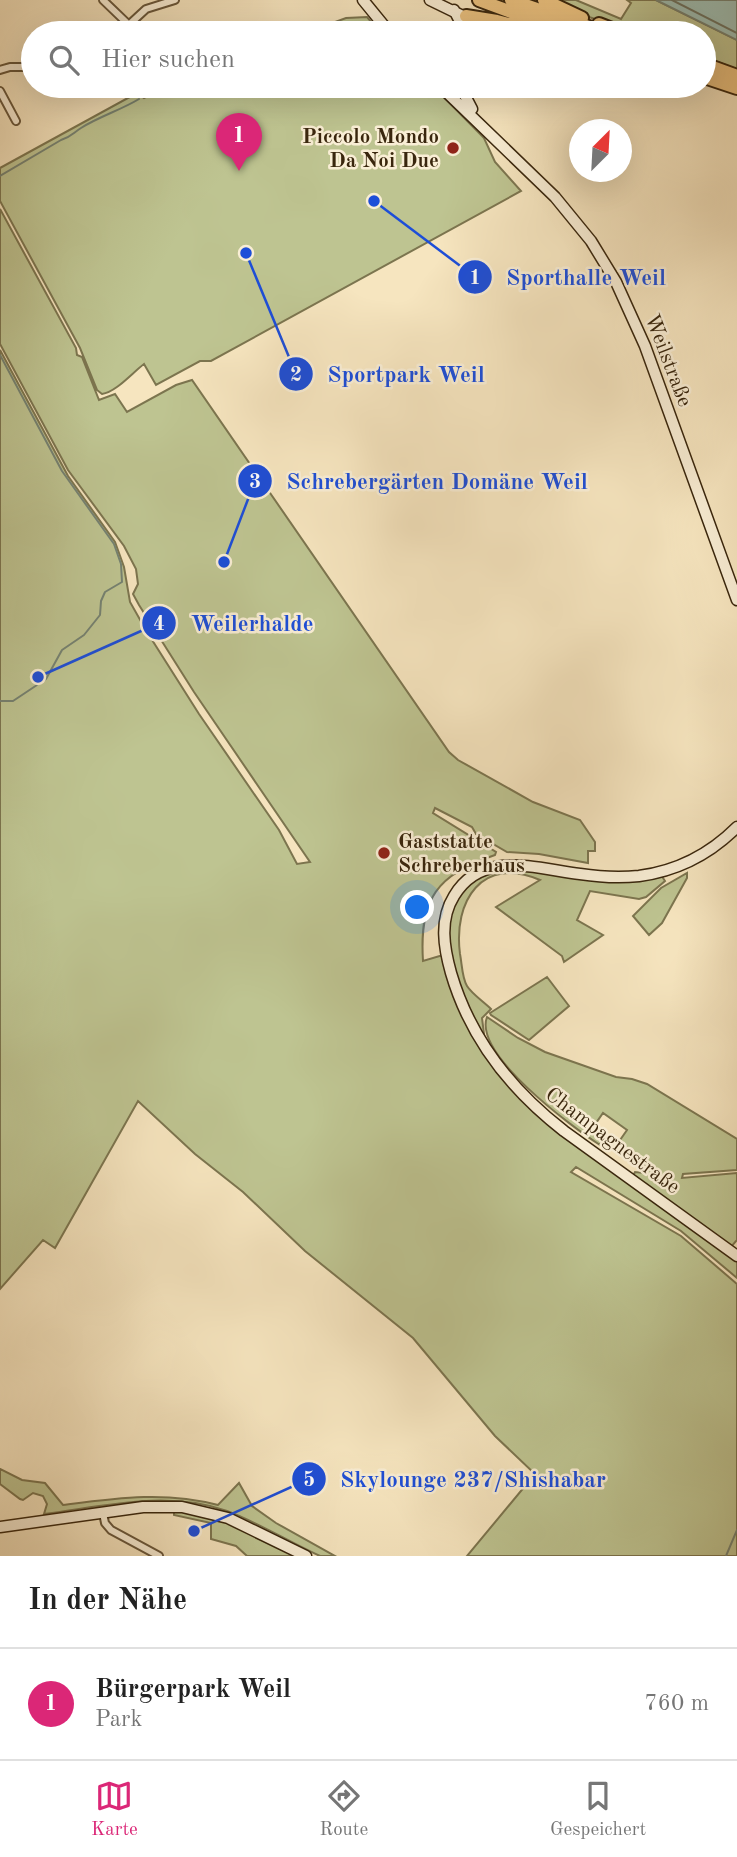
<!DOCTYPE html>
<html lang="de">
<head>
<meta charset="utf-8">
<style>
  :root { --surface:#fff; --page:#f6f6f6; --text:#222; --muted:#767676; --line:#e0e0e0; --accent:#db2777 }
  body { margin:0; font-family:"Old Standard TT",serif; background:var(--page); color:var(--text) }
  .compass { position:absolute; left:569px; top:119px; width:63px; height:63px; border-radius:50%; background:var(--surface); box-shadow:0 7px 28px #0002; rotate:24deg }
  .you { position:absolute; left:418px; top:908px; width:24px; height:24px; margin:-18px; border:5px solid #fff; border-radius:50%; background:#1a73e8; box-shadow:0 0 0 10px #1a73e833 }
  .badge { display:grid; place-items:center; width:46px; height:46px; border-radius:50%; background:var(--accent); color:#fff; font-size:23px; font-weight:700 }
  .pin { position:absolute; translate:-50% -58px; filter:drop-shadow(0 2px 4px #0008) }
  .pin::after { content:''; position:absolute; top:37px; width:24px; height:21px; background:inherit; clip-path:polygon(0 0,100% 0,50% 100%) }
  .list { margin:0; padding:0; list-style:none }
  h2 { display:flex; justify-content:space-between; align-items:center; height:91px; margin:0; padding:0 28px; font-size:30px }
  h2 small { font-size:23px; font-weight:400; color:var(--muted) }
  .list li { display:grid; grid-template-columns:46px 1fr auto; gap:21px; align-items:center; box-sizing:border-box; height:112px; padding:0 28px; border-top:2px solid var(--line) }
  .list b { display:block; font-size:26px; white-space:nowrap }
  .list p { margin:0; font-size:23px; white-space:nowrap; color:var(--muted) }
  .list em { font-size:23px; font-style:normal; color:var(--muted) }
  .icon { flex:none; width:38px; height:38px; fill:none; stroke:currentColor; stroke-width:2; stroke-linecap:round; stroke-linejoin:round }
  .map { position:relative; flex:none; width:737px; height:1556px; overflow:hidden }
  .search { position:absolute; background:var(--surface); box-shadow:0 7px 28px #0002; left:21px; right:21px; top:21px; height:77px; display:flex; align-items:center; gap:18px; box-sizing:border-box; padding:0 24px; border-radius:38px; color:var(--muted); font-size:26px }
  .sheet { height:203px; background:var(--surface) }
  nav { display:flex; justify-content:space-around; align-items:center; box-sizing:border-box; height:98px; border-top:2px solid var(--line); background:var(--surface); font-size:19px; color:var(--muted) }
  nav a { display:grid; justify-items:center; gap:4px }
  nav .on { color:var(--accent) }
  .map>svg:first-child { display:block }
  .green { fill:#bec491; stroke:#7c754f; stroke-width:2 }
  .water { fill:#9dbfb5; stroke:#758272; stroke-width:2 }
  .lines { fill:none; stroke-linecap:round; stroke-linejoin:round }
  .shore { stroke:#6b7261; stroke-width:2 }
  .stream { stroke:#758272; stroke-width:2 }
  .street-casing { stroke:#68563a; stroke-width:10 }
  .secondary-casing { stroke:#39260d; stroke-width:13 }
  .highway-casing { stroke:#39260d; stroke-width:16 }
  .street { stroke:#f9eed5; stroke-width:6 }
  .secondary { stroke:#f9eed5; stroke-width:10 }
  .highway { stroke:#ebc280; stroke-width:12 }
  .poi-dot { fill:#8f2418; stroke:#f9eed5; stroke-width:2.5 }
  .labels { text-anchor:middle; stroke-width:5; stroke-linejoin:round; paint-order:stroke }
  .poi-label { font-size:21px; font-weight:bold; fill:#39260d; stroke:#f9eed5; text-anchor:end }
  .street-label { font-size:21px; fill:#39260d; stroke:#f9eed5 }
  .leader { fill:none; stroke:#1d4ed8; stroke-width:2.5 }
  .callout-dot { fill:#1d4ed8; stroke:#f9eed5; stroke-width:2.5 }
  .mark-label { font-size:21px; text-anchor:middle; font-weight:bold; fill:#fff }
  .callout-label { font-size:23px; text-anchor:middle; font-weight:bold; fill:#1d4ed8; stroke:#f9eed5; stroke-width:5; stroke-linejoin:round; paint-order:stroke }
</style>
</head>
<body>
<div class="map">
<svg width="737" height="1556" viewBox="0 0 737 1556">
  <rect width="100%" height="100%" fill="#f6e5bf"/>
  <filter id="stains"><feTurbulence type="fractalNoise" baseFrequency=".00286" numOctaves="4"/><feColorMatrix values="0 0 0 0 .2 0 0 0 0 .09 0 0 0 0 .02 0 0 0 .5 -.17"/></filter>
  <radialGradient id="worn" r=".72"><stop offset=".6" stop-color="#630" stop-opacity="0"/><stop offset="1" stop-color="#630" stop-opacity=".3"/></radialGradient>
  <path class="green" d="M551 0H576L621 19 631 3 627 0H656L737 40V69L704 57V33H637L583 15Z
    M367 17 381 33H305L346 18Z
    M166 86H433L484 138 495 162 521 191 211 361H200L156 385 144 364C132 373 116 392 102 394L97 390 80 348 0 201V168L137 93 144 98Z
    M0 209 76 348 77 355 82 357 99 400 115 394 127 412 176 385 192 380 449 752 458 760 533 802 580 820 595 842V851H588V863L539 854 507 852 476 834 472 827 435 808 433 813 496 852 495 855C437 875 419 898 423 961L443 955 448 975 517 1094 737 1261V1278L681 1231 576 1167 571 1172 681 1236 737 1284V1556H467L535 1474 495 1436 413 1338 305 1251 243 1192 195 1154 138 1101 55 1248 43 1240 0 1289V350L68 476 115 542 124 567 130 602 147 632 199 714 279 830 297 864 310 862 194 692 139 605 133 594 138 584 136 569 124 546 68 470 0 344Z
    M504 869 661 875 665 881 646 897 639 899 590 891 577 920 603 935 564 962 562 956 496 907 540 880C482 855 453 901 460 954 462 964 462 978 467 986 472 994 484 1002 491 1009L482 1018 484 1034 482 1035C461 995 426 921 469 884 479 876 491 873 504 869Z
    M687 873V878L662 923 649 935 633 916 661 888Z
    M547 977 569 1006 529 1040 491 1015 490 1013Z
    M487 1017 518 1038 545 1052 616 1077 632 1079 647 1084 737 1139V1170L683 1174 682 1178 737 1173V1240L731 1247 633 1176 635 1172 644 1173 645 1164 618 1143 627 1130 603 1113 594 1126 604 1136 600 1145C572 1127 473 1054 487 1017Z
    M0 1469 22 1480 45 1483 63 1505C117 1498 165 1491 218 1505L239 1483 252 1506 276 1523 335 1556H320C289 1542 259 1523 227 1511 167 1490 106 1506 44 1514L47 1504 43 1496 33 1493 23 1500 20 1499 0 1484Z
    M174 1510 217 1517 299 1556H247L236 1546 211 1539V1523L174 1515Z"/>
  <path class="water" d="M656 0H737V40Z"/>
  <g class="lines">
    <path class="shore" d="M672 0 737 33"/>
    <path class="stream" d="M0 176 61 140C71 137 73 133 81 128 98 117 121 110 139 99
      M0 355 62 471 114 544 121 564 122 582 105 592 101 601 100 615 84 635 62 650 46 679 13 701H0
      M726 1556 737 1530"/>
    <defs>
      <path id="street" d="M103 0 129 25
        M120 33 146 9 175 0
        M0 70 10 67H33
        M0 91 16 121
        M103 1513 105 1523 111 1530 159 1556"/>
      <path id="secondary" d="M363 0 390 33
        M430 0 471 20 474 33
        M454 10 466 33
        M440 86 555 197 591 241 616 282 645 346 737 600
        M449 86H451
        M460 86 472 109
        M737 827C710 854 677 871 639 876 620 878 600 877 580 874 537 869 482 849 454 896 439 920 444 948 451 973 470 1038 511 1090 564 1131L737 1256
        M0 1527 143 1507H182L228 1518 306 1556"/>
      <path id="highway" d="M479 0 568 33
        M511 0 606 33
        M544 0 582 18
        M466 16 497 21 544 33
        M599 24 622 33
        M481 33 502 23
        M704 64 737 76
        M704 77 737 88"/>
    </defs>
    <use href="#street" class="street-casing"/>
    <use href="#secondary" class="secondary-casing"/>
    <use href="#highway" class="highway-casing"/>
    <use href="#street" class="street"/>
    <use href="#secondary" class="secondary"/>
    <use href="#highway" class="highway"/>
  </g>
  <g class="poi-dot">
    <circle cx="453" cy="148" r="7"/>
    <circle cx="384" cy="853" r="7"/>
  </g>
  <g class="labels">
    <g class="poi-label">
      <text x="439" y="143">Piccolo Mondo<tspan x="439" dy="24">Da Noi Due</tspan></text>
      <text x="398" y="848" text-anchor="start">Gaststatte<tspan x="398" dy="24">Schreberhaus</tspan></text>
    </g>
    <g class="street-label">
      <text transform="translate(669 360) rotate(69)" y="7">Weilstraße</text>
      <text transform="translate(613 1140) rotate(37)" y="7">Champagnestraße</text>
    </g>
  </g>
  <path class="leader" d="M374 201L475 277M246 253L296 374M224 562L255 481M38 677L159 623M194 1531L309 1479"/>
  <g class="callout-dot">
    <circle cx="374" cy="201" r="7"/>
    <circle cx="246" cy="253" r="7"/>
    <circle cx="224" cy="562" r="7"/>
    <circle cx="38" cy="677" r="7"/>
    <circle cx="194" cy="1531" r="7"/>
    <circle cx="475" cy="277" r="18"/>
    <circle cx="296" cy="374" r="18"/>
    <circle cx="255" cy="481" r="18"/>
    <circle cx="159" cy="623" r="18"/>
    <circle cx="309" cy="1479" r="18"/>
  </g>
  <g class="mark-label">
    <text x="475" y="284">1</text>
    <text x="296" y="381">2</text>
    <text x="255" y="488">3</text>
    <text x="159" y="630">4</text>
    <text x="309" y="1486">5</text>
  </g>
  <g class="callout-label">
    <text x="586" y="285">Sporthalle Weil</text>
    <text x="406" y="382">Sportpark Weil</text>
    <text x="437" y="489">Schrebergärten Domäne Weil</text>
    <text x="252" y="631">Weilerhalde</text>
    <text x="473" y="1487">Skylounge 237/Shishabar</text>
  </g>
  <rect width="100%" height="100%" filter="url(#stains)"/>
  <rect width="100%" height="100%" fill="url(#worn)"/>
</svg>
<svg class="compass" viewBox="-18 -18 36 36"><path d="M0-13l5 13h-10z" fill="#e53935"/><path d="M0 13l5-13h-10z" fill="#767676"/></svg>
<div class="you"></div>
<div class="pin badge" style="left:239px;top:171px">1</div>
<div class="search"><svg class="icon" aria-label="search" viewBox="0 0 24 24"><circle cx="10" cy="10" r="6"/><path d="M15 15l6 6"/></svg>Hier suchen</div>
</div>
<section class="sheet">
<h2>In der Nähe<small></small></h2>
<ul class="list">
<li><span class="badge">1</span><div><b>Bürgerpark Weil</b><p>Park</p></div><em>760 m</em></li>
</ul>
</section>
<nav>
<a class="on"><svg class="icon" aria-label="map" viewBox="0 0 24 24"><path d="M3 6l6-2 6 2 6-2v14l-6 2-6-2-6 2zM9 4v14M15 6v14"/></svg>Karte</a>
<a><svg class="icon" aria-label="directions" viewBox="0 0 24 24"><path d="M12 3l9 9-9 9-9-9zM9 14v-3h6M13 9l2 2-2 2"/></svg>Route</a>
<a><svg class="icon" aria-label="saved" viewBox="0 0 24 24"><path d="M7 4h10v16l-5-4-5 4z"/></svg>Gespeichert</a>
</nav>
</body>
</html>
